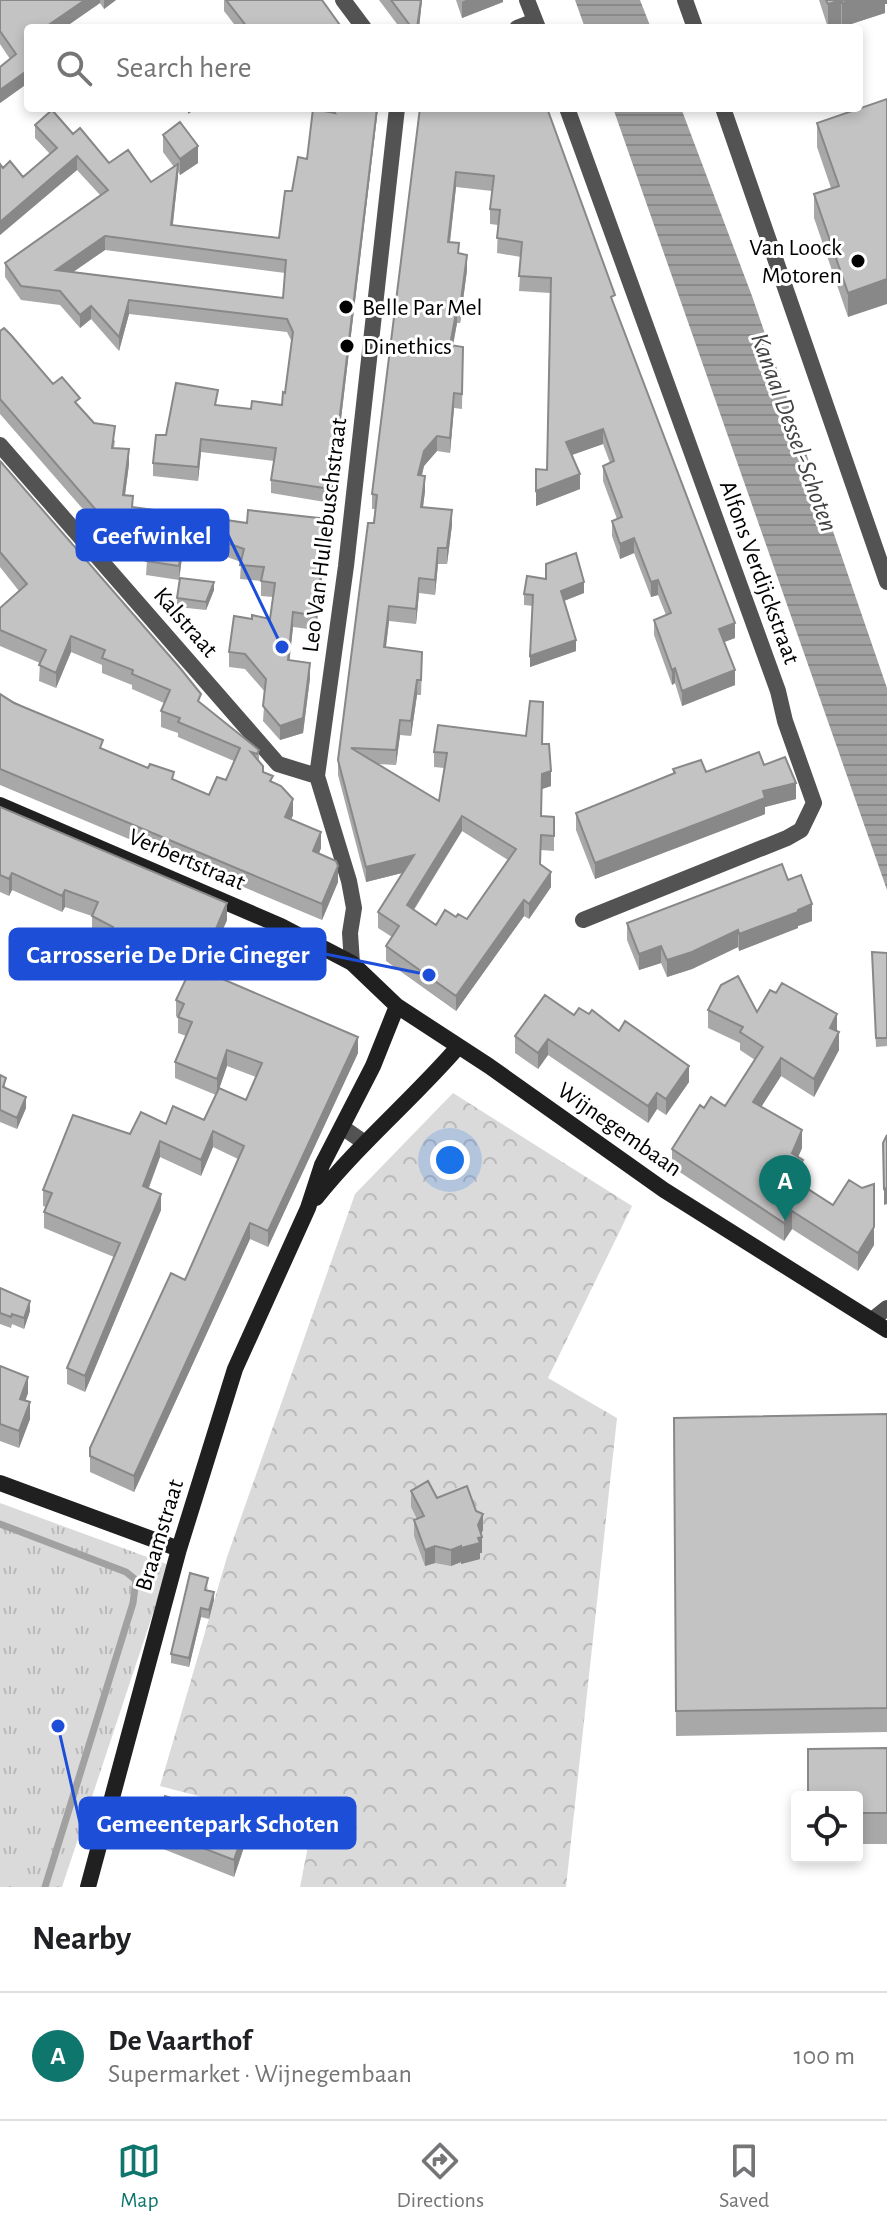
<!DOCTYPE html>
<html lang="en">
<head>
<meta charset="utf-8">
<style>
  :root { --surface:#fff; --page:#f2f2f2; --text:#202124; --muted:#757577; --line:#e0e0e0; --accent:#0f766e }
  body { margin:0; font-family:"Alegreya Sans",sans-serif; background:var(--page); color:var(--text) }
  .controls { position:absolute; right:24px; bottom:24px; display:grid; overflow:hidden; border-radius:8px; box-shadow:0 4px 12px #0003 }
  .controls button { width:72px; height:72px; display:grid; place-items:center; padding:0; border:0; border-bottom:2px solid var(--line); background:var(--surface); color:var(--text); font:40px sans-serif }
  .you { position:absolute; left:450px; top:1160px; width:28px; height:28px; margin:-20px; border:6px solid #fff; border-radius:50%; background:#1a73e8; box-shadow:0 0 0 12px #1a73e833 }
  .badge { display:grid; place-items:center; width:52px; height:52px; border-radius:50%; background:var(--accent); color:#fff; font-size:26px; font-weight:700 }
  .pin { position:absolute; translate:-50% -66px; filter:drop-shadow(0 2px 4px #0008) }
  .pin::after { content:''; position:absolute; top:42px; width:28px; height:24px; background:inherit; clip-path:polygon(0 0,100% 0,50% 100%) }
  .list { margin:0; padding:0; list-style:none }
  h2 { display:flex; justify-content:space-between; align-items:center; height:104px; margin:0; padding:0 32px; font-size:34px }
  h2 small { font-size:26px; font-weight:400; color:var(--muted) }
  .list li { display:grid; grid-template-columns:52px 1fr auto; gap:24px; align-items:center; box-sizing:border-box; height:128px; padding:0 32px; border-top:2px solid var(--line) }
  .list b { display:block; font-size:30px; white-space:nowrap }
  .list p { margin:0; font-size:26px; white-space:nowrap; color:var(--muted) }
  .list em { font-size:26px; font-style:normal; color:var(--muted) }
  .icon { flex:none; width:44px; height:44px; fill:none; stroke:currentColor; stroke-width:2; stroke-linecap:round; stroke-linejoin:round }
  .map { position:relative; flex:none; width:887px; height:1887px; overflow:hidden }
  .search { position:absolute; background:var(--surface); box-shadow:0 4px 12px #0003; left:24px; right:24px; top:24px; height:88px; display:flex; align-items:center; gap:20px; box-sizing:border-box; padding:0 28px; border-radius:8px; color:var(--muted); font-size:30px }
  .sheet { height:232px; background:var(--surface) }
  nav { display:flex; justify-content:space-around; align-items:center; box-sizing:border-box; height:112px; border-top:2px solid var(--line); background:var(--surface); font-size:22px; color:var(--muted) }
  nav a { display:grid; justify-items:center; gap:4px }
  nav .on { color:var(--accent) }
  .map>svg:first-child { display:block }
  .forest { fill:url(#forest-crowns) }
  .park { fill:url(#park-tufts) }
  .water { fill:url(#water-rules) }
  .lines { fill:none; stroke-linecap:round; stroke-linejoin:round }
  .stream { stroke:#a1a1a1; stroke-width:7 }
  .street { stroke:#535353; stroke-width:16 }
  .secondary { stroke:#202020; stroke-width:16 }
  .wall { fill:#a8a8a8; fill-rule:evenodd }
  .shaded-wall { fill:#888 }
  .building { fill:#c3c3c3; stroke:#888; stroke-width:2; fill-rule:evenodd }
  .poi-dot { fill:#000; stroke:#fff; stroke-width:3 }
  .labels { text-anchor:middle; stroke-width:6; stroke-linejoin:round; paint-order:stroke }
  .poi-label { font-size:24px; fill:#000; stroke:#fff; text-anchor:start }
  .street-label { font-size:24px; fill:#000; stroke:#fff }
  .water-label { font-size:26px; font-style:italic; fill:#424242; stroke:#fff }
  .leader { fill:none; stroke:#1d4ed8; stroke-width:3 }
  .callout-dot { fill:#1d4ed8; stroke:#fff; stroke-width:3 }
  .callout { fill:#1d4ed8; stroke:#1d4ed8; stroke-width:3 }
  .callout-label { font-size:26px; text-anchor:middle; font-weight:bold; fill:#fff }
</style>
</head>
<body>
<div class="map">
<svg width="887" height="1887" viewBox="0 0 887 1887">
  <defs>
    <pattern id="forest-crowns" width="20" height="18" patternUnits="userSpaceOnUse" patternTransform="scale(2)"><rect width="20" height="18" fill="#dadada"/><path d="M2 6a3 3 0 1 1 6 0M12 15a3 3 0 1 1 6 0" fill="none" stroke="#b9b9b9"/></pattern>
    <pattern id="park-tufts" width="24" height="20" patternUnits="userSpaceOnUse" patternTransform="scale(2)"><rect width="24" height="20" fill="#dadada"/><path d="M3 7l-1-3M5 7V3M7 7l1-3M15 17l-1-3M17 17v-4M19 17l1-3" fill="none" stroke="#b9b9b9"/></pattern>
    <pattern id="water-rules" width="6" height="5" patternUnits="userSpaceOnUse" patternTransform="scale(2)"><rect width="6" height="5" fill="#a1a1a1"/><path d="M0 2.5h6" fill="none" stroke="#898989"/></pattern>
  </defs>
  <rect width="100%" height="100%" fill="#fff"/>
  <path class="forest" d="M453 1093 632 1206 548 1378 617 1418 566 1887H300L312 1826 160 1786 227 1557 355 1194Z"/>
  <path class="park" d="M0 1503 169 1565 62 1887H0Z"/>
  <path class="water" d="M575 0H640L651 28H585Z
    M613 108H681L752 296 887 688V890Z"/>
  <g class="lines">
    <path class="stream" d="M0 1524 126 1572 136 1580 133 1603 45 1887"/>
    <path class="street" d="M343 0 364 28
      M527 0 538 28
      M685 0 695 28
      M517 28 535 21
      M567 108 778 691 785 721 814 803 801 830 787 838 583 920
      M723 108 887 582
      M0 445 278 764 317 776
      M352 963 350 933 354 908 349 881 317 776 346 566 397 108
      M342 1127 365 1143
      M872 1320 887 1308"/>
    <path class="secondary" d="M0 805 281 926 352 963 397 1006 489 1066 664 1190 887 1330
      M316 1198C359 1144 413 1099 458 1047
      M0 1483 179 1549
      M88 1887 179 1549 235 1369 308 1208 322 1165 373 1066 397 1006"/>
  </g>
  <path class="wall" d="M0 0H116L104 9 100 3 64 28H28V83L0 103 10 59 0 44Z
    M224 0H322L342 28H237L224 11Z
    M379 0H422L419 28H400Z
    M456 0H503V2L462 18Z
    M819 0H887L885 4V13L842 27 841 24 828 28Z
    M887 99 848 317 814 218V194L831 188 817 147V123Z
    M327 108H378L331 503 271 493V480L274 461 201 452 198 481 153 476V463L166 435 218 405 251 409 282 405 285 393 292 342 287 332 129 314 119 351 91 319 80 328 60 305 21 300 5 277V263L100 195 77 170 0 235V164L3 168 23 177 50 154 35 138V125L73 134 109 163 151 182 174 167 163 152V135L198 163 180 175 178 172 173 225 279 238 292 191 307 159 327 111ZM105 250 285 273 283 298 72 272Z
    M420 108H547L615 307 735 638 724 642 735 685 682 706 675 683 672 685 654 635V620L666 615 658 595 651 597 634 553 620 559 612 536V521L617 519 603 481V466L610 463 603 444 572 455 580 489 536 506 547 470 550 293 519 291 521 257 497 253 498 225 490 224V209L492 191 456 187 450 243 459 254 467 270 460 323H457L453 346 463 347 462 409 454 408 450 453 437 451 424 466 422 475 425 491 423 507 452 525 447 564H438L435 595 419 593 416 624 389 621 386 647 422 667 421 695H417L411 736 400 735 396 765 378 764 439 801 444 768 434 767V752L542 744 551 786 542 789 541 816 554 817V851L541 850 540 864 551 887 529 919 524 916 456 1011 386 961V946L392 937 378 928V912L402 873 366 882 338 775V760L375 509H372V494ZM462 831 508 860 467 919 436 925 414 910Z
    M0 331 53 384 80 407 94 423 115 441 114 448 129 464 125 495 133 507 169 526 168 533 183 550 179 580 146 575 148 545 109 539 0 414Z
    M0 461 201 704 259 750V761L263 772 273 782 293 815 291 820 321 848 319 854 338 882 322 920 0 785V694L103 749 209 795 226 780 234 761 178 737V733L161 727V711L164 703 132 689V685L102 673V665L71 652 56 688 39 681 40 663 0 646V608L19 591 0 567Z
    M327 533 316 630 293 627 289 660 310 678 303 733 280 740 263 721 265 692 245 669 229 667V652L252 619H270L273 597 261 596V581L240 579 241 562 227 557V555L210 553V538Z
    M214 590 206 610 177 607V598Z
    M584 593 564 601 576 651 530 667 533 606 524 605V594Z
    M764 765 796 799 765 807V814L595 879 576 830V813L673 773V769L706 772Z
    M0 807 227 920 204 972 358 1053 268 1247 250 1239 134 1492 90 1472V1448L185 1280 238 1159 213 1147 201 1176 160 1157 149 1188 161 1210 85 1392 67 1384V1368L114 1257 44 1228V1212L46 1207 43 1206V1190L130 1134 166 1124 204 1120 216 1095 175 1078V1062L186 1036 178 1033V1018L176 1016V1000L191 967 159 952 158 954 141 947 139 950 135 948 128 966 107 957V941L92 932V916L65 907 62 912 12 890 9 896 0 892ZM227 1066 256 1077 246 1100 219 1089Z
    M788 880 812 921 798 926V928L739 951 738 947 692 969 667 977 661 963 639 970 627 940V923Z
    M872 952 887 953V1046L876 1047Z
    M708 1010 757 1012 837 1031 839 1050 814 1097 781 1076 761 1107 802 1148 798 1157 803 1177 799 1183 874 1245 858 1271 792 1229 784 1241 672 1167V1149L725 1106 755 1060 740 1050V1043L708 1028Z
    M574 1015 689 1082 666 1115 657 1109 648 1123 548 1055 538 1069 515 1053V1036Z
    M0 1075 6 1088 26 1108 17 1129 0 1122Z
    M0 1288 30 1311 24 1329 12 1324 11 1328 0 1324Z
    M0 1366 28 1393 25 1401 30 1419 19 1448 0 1441Z
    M887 1414V1732L676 1736 674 1418Z
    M411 1491 437 1498 483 1530 481 1534 482 1553H480V1559L461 1564V1562L451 1566 435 1563 425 1566 414 1536V1520L417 1519 411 1507Z
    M208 1586 207 1590 214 1600 209 1619 201 1617 189 1667 171 1663V1654Z
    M887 1748V1844H857V1797Z
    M153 1829 247 1838 234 1877 153 1845Z"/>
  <path class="shaded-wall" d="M85 0H100V3L64 28H44Z
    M104 0H116L104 9Z
    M421 0H422L419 28H417Z
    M466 0H503V2L462 18V2Z
    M841 0V24L828 28V4Z
    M852 0H887V4H885V13L842 27V3Z
    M28 70V83L0 103V90Z
    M188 108H197L188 114Z
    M377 108H378L331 503V489Z
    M198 146V163L180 175V159Z
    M77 156V170L0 235V222Z
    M178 164V178L171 238V225Z
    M456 172V187L448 257V242Z
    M105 236V250L56 284V270Z
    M467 255V270L460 323V308Z
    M887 279V304L848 317V293Z
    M129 300V314L119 351V337Z
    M91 306V319L80 328V315Z
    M457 308V323L450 360V345Z
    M454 393V408L450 453V438Z
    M603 429V444L566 457V442Z
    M437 436V451L424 466 418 490V475L424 451Z
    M201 439V452L198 481V467Z
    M129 449V464L123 509V495Z
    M580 474V489L536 506V491Z
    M425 476V491L421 522V507Z
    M452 510V525L447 564V548Z
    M327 519V533L316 630V616Z
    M183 535V550L179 580V566Z
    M634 538V553L620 559V544Z
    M438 548V564L435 595V580Z
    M419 578V593L416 624V609Z
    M658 580V595L651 597V582Z
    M214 582V590L206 610V602Z
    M584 582V593L561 602V591Z
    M389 606V621L384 662V647Z
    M293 612V627L288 675V660Z
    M735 623V638L719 644V629Z
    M71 636V652L56 688V673Z
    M576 640V651L530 667V656Z
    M310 663V678L303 733 280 740V726Z
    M675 668V683L672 685V670Z
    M735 670V685L682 706V691Z
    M417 680V695L411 736V721Z
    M400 720V735L396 765V750Z
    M551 771V786L542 789V774Z
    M796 783V799L765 807V814L595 879V863L763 791Z
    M293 799V815L285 833V817Z
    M462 816V831L407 920V905Z
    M321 832V848L313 867V851Z
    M414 855V870L366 882V867Z
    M338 866V882L322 920V904Z
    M551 872V887L529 919V904Z
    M12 873V890L9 896V879Z
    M65 890V907L62 912V896Z
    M524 900V916L456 1011V996Z
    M227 903V920L204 973V957Z
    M812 904V921L798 926V928L739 951V934Z
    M738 930V947L692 969 667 977V960Z
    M141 931V947L139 950V933Z
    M135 932V948L128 966V949Z
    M661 946V963L639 970V954Z
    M837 1014V1032L830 1028Z
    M839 1032V1050L814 1097V1079Z
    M358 1037V1053L268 1247V1231Z
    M548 1039V1055L538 1069V1053Z
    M227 1050V1066L217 1095V1079Z
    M781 1058V1076L753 1120V1102Z
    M689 1066V1082L666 1115V1099Z
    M657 1093V1109L648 1123V1106Z
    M26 1097V1108L17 1129V1118Z
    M802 1130V1148L792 1171V1153Z
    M213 1131V1147L201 1176V1160Z
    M160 1141V1157L143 1202V1186Z
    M803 1160V1177L791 1196V1178Z
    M887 1188V1204L884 1205V1189Z
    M161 1194V1210L85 1392V1376Z
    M792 1211V1229L784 1241V1223Z
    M250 1223V1239L134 1492V1476Z
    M874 1227V1245L858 1271V1253Z
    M30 1301V1311L24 1329V1318Z
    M28 1377V1393L20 1415V1399Z
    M30 1402V1419L19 1448V1431Z
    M483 1514V1530L479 1538 482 1537V1553H480V1559L461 1564V1548Z
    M435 1546V1563L425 1566V1550Z
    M461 1546V1562L451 1566V1550Z
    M214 1592V1600L209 1619V1610Z
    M201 1608V1617L189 1667V1658Z
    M247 1822V1838L234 1877V1860Z"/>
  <path class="building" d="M0 0H85L44 28H28V70L0 90V67L16 54 0 31Z
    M226 0H322L342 28H248Z
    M391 0H421L417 28H412Z
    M826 0H852L842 3 841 0 828 4Z
    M887 99V279L848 293 814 194 839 186 817 123Z
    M332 108H377L331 489 271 480 276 448 201 439 198 467 153 463 156 435H166L176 383 218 390 215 405 251 409 252 401 282 405 283 392 285 393 293 332 287 319 129 300 119 337 91 306 80 315 60 291 21 286 5 263 108 190 77 156 0 222V164L3 168 10 161 23 177 57 148 35 125 52 110 73 134 80 128 109 163 128 150 151 182 178 164 171 225 279 238 285 191H292L298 157 307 159 313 109 335 113ZM105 236 286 260 283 298 56 270Z
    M420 108H547L615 295 611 297 735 623 719 629 735 670 682 691 675 668 672 670 654 620 671 613 658 580 651 582 634 538 620 544 612 521 622 517 603 466 614 461 603 429 566 442 580 474 536 491V469L547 470 551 278 519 276 522 242 497 238 500 210 490 209 494 176 456 172 448 242 459 243 458 253 467 255 460 308H457L450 345 463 347 462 394 454 393 450 438 437 436 424 451 418 475 425 476 421 507 452 510 447 548H438L435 580 419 578 416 609 389 606 384 647 422 652 421 680H417L411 721 400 720 396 750 351 748 439 801 447 753 434 752 438 725 526 736 530 701 543 702 542 744H549L551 771 542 774 541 816 554 817V836L541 835 540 864 551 872 529 904 524 900 456 996 386 946 399 926 378 912 414 855 366 867 338 760 368 523H374L377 495 372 494ZM462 816 516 849 467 919 458 914 456 917 445 910 436 925 407 905Z
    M180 122 198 146 180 159 163 135Z
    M4 328 11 335 53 384 62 377 80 398 75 402 94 423 115 426 112 448 129 449 123 495 133 496 132 507 169 512 166 532 183 535 179 566 146 561 150 530 109 525 0 399V331Z
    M0 461 180 668 201 694 198 701 259 750 257 754 251 752 263 766V772L273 776 270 781 281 786 293 799 285 817 321 832 313 851 336 861 338 866 322 904 0 769V694L14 703 103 740 100 748 148 768 150 764 174 772 172 779 209 795 217 777 226 780 240 748 178 722 180 718 161 711 170 690 132 674 133 670 102 658 105 650 71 636 56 673 39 665 46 650 0 630V608L27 584 0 552Z
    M248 510 327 519 316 616 293 612 288 660 310 663 303 718 280 726 263 706 266 679 245 654 229 652 234 616 252 619V615L270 619 275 583 261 581 264 567 240 565 244 549 227 543V541L210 538 212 518 247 523Z
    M576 553 584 582 561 591 576 640 530 656 533 595 524 594 527 576 546 579V564Z
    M180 578 214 582 206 602 177 598Z
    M759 752 764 765 785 757 796 783 763 791 765 798 595 863 576 813 675 773 673 769 701 760 706 772Z
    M0 807 227 903 204 957 159 936 158 937 141 931 139 933 135 932 128 949 107 940 113 927 92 916 98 902 65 890 62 896 12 873 9 879 0 875Z
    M782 864 788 880 801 875 812 904 798 910V912L739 934 738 930 692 952 667 960 661 946 639 954 627 923Z
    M872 952 887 953V1038H876Z
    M192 966 358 1037 268 1231 250 1223 134 1476 90 1456V1448L171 1273 185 1280 244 1146 213 1131 201 1160 160 1141 143 1186 161 1194 85 1376 67 1368 120 1243 44 1212 52 1193 43 1190 73 1115 130 1134 141 1112 166 1124 173 1106 204 1120 219 1088 246 1100 262 1063 227 1050 217 1079 175 1062 192 1022 178 1017 184 1004 176 1000Z
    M738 976 757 1012 770 990 776 993 782 983 837 1014 830 1028 839 1032 814 1079 781 1058 753 1102 802 1130 792 1153 803 1160 791 1178 833 1205 849 1180 862 1188 874 1184V1227L858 1253 792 1211 784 1223 672 1149 700 1105 704 1108 711 1097 725 1106 763 1047 740 1032 743 1027 708 1010 721 985Z
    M545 995 574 1015 579 1008 589 1014 592 1010 619 1031 625 1021 689 1066 666 1099 657 1093 648 1106 548 1039 538 1053 515 1036Z
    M0 1075 6 1078 3 1087 26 1097 17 1118 0 1110Z
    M887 1135V1188L884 1189 883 1143Z
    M0 1288 30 1301 24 1318 12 1314 11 1317 0 1313Z
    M0 1366 28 1377 20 1399 30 1402 19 1431 0 1424Z
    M887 1414V1708L676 1711 674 1418Z
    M428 1481 437 1498 467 1486 476 1511 483 1514 478 1525 482 1537 478 1538 480 1543 461 1548V1546L451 1550 435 1546 425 1550 414 1520 424 1516 411 1491Z
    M190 1573 208 1578 205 1590 214 1592 209 1610 201 1608 189 1658 171 1654Z
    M887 1748V1813H857V1797H808V1749Z
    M165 1796 209 1811 210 1808 247 1822 234 1860 153 1829Z"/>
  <g class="poi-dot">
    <circle cx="858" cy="261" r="8"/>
    <circle cx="346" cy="307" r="8"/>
    <circle cx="347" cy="346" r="8"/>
  </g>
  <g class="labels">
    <g class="poi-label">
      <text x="842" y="255" text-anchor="end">Van Loock<tspan x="842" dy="28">Motoren</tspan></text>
      <text x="362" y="315">Belle Par Mel</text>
      <text x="363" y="354">Dinethics</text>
    </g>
    <g class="street-label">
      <text transform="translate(324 535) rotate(-83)" y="8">Leo Van Hullebuschstraat</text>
      <text transform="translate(760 572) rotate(70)" y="8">Alfons Verdijckstraat</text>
      <text transform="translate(186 622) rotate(49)" y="8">Kalstraat</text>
      <text transform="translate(187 859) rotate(23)" y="8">Verbertstraat</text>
      <text transform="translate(620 1129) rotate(35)" y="8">Wijnegembaan</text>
      <text transform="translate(159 1535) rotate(-73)" y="8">Braamstraat</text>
    </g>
    <g class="water-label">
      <text transform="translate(795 432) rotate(70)" y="9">Kanaal Dessel-Schoten</text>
    </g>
  </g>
  <path class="leader" d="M282 647L228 535M429 975L325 954M58 1726L80 1823"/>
  <g class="callout-dot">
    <circle cx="282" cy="647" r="8"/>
    <circle cx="429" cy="975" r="8"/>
    <circle cx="58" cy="1726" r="8"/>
  </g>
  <g class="callout">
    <rect x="77" y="510" width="151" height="50" rx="8"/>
    <rect x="10" y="929" width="315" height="50" rx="8"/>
    <rect x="80" y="1798" width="275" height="50" rx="8"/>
  </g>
  <g class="callout-label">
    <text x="152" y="544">Geefwinkel</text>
    <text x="168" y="963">Carrosserie De Drie Cineger</text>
    <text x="218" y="1832">Gemeentepark Schoten</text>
  </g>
</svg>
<div class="controls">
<button><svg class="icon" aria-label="locate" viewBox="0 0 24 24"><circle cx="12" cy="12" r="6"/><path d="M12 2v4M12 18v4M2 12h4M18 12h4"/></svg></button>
</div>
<div class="you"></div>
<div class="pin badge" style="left:785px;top:1221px">A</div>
<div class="search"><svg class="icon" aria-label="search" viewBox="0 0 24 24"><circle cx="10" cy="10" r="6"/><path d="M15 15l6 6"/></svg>Search here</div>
</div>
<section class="sheet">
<h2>Nearby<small></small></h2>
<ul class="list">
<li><span class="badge">A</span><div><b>De Vaarthof</b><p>Supermarket · Wijnegembaan</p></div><em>100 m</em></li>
</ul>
</section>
<nav>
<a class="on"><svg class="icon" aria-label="map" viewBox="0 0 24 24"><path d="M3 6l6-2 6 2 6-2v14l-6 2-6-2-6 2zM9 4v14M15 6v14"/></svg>Map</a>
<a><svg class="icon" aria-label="directions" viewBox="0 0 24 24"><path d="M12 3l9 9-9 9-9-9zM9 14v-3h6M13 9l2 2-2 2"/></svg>Directions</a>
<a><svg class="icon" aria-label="saved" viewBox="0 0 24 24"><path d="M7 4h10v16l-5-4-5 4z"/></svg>Saved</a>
</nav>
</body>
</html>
